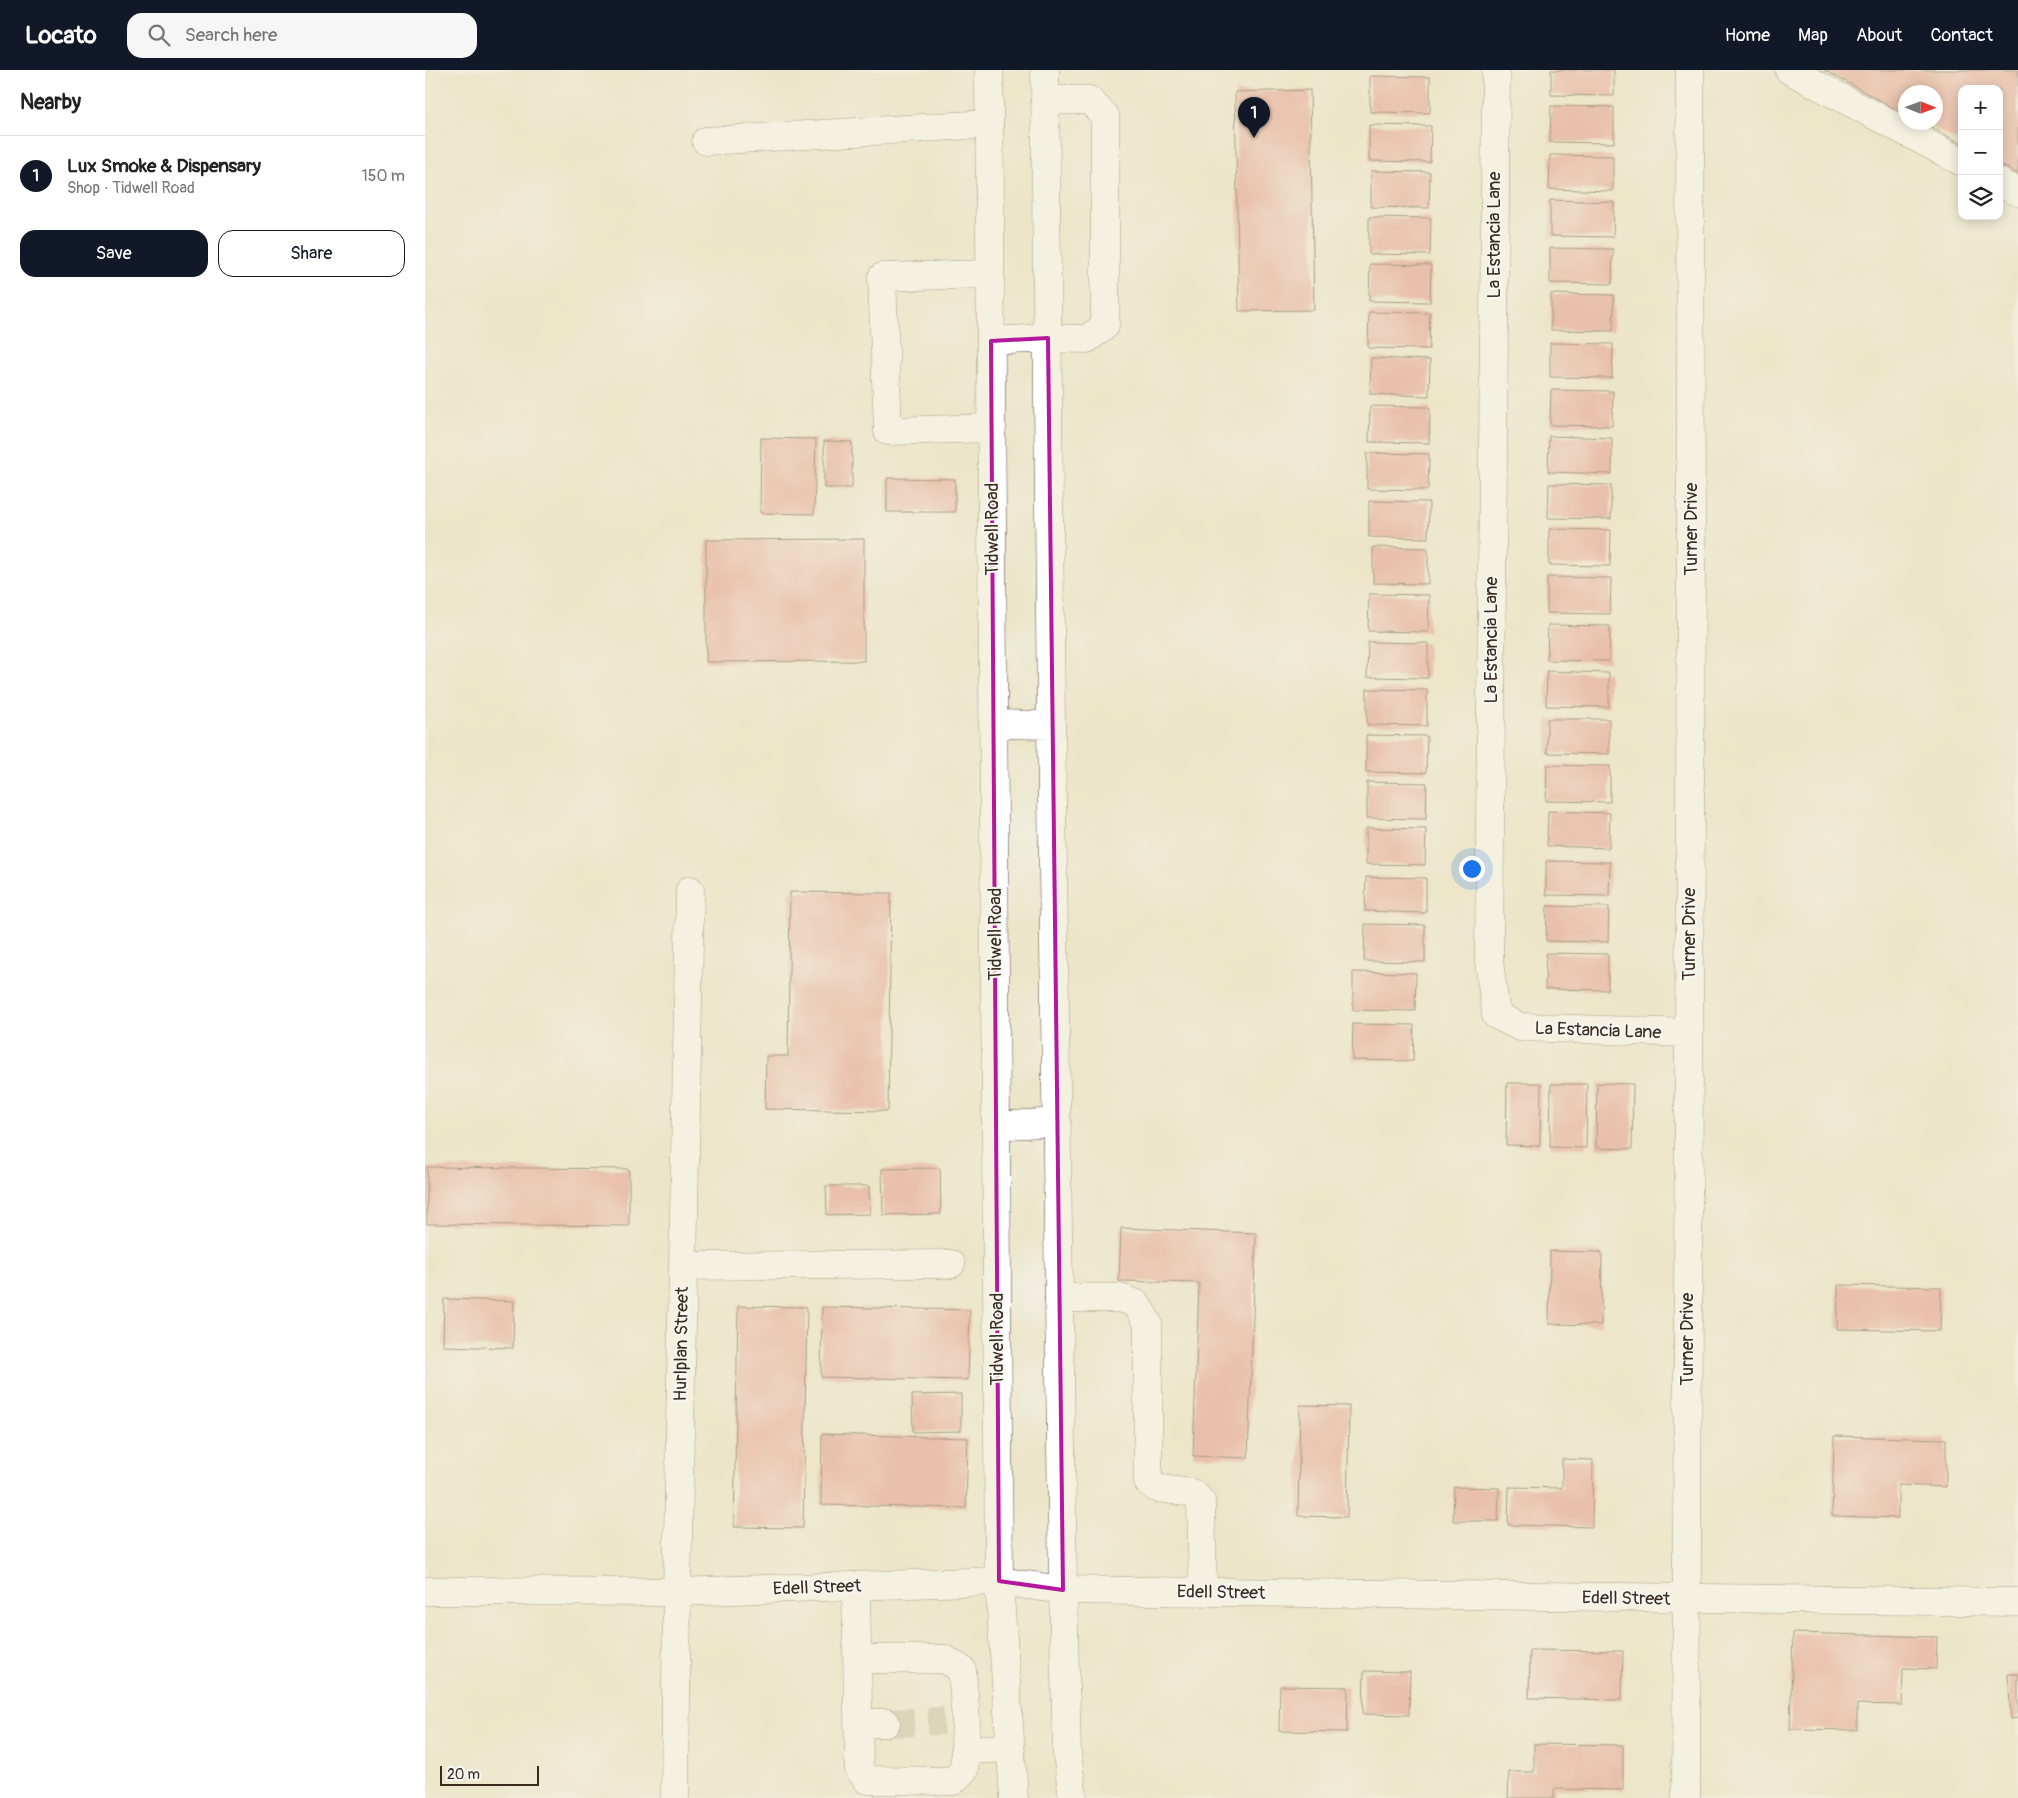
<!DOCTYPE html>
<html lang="en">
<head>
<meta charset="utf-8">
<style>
  :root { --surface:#fff; --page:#f6f6f6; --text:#222; --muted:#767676; --line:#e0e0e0; --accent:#111827 }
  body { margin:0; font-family:Pangolin,sans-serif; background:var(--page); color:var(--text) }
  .controls { position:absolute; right:15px; top:15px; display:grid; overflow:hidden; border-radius:10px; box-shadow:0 2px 12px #0003 }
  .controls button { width:45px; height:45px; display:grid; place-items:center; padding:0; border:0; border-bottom:1px solid var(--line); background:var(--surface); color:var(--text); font:25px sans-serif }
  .compass { position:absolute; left:1473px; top:15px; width:45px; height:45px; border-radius:50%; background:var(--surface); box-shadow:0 2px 12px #0003; rotate:91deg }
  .scale { position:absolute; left:15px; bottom:12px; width:99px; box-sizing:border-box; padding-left:5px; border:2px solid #3b2a1e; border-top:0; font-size:14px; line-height:18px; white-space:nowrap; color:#3b2a1e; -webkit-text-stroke:4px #f6f6f2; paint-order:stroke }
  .you { position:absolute; left:1046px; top:798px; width:18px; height:18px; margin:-12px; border:4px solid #fff; border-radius:50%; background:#1a73e8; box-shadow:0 0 0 8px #1a73e833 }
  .badge { display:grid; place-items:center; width:32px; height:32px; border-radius:50%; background:var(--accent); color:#fff; font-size:16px; font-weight:700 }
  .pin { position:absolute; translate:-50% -41px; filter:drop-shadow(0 1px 2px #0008) }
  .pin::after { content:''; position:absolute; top:26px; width:18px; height:15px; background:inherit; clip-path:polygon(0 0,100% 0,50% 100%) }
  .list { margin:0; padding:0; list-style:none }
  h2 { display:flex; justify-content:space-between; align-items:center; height:65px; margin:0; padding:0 20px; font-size:21px }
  h2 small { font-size:16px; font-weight:400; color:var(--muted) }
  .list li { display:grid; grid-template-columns:32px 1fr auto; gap:15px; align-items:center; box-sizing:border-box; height:80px; padding:0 20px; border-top:1px solid var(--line) }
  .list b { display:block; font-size:19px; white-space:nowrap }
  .list p { margin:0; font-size:16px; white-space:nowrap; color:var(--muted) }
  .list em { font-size:16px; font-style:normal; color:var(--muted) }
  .actions { display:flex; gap:10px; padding:15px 20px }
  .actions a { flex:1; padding:11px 0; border:1px solid var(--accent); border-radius:15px; text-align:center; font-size:18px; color:var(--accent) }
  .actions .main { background:var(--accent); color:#fff }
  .icon { flex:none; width:28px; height:28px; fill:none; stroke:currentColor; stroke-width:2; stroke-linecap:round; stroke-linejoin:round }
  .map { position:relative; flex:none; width:1593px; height:1728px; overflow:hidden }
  header { display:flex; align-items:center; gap:30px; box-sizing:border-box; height:70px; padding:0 25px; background:var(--accent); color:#fff }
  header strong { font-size:24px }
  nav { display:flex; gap:28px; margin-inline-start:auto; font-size:18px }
  .search { width:350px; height:45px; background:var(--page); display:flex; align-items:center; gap:12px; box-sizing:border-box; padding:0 18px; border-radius:15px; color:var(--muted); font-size:19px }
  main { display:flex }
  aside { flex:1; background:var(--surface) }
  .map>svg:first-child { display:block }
  .building { fill:#e49387 }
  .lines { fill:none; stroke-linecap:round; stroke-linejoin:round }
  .minor-tunnel { stroke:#c9c0a7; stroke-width:28; stroke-dasharray:28 14; stroke-linecap:butt }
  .minor-casing { stroke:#564638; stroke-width:29 }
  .major-casing { stroke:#564638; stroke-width:29 }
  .minor { stroke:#fff; stroke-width:28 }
  .major { stroke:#fff; stroke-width:28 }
  .marked { fill:none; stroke:#b5179e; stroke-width:4; stroke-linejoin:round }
  .labels { text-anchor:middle; stroke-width:4; stroke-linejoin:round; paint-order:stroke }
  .street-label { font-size:18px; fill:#3b2a1e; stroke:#f6f6f2 }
</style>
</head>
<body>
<header>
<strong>Locato</strong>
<div class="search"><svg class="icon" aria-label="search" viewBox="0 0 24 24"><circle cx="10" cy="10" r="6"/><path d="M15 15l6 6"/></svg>Search here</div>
<nav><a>Home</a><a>Map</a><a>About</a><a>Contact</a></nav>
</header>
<main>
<aside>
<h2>Nearby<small></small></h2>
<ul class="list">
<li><span class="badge">1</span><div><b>Lux Smoke &amp; Dispensary</b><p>Shop · Tidwell Road</p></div><em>150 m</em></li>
</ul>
<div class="actions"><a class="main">Save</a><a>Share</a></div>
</aside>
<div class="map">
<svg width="1593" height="1728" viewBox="0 0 1593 1728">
  <rect width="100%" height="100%" fill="#f6f6f2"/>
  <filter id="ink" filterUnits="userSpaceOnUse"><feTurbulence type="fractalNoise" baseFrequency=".02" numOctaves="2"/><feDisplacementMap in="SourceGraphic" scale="10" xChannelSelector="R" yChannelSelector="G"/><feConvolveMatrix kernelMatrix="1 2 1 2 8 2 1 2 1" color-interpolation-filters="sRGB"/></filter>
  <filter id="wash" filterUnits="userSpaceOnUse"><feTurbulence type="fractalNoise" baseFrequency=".0096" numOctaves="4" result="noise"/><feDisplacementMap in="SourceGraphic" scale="20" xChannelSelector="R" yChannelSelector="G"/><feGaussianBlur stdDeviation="1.12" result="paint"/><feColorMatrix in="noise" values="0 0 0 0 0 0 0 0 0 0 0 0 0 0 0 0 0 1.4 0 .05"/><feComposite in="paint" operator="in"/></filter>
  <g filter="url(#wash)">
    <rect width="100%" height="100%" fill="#ece5c9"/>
    <g id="blocks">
      <path class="building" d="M1126 0H1189V26L1126 25Z
        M1399 0H1593V104L1574 94V19H1537V74L1497 52H1510V22H1480V44Z
        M945 6 1005 7V43L945 42Z
        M885 20 889 240 814 241 810 22Z
        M1126 36 1189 37V73L1125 72Z
        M944 55 1006 56 1005 92 944 91Z
        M1125 85 1188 86V121L1124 119Z
        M946 101 1005 102 1004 138 946 137Z
        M1125 130 1189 132 1188 167 1125 166Z
        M944 147 1006 148 1005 185 944 184Z
        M1125 178 1188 179 1187 214 1125 213Z
        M945 194 1006 195 1005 232 944 231Z
        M1126 224 1189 225 1188 261 1126 260Z
        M944 242 1005 243 1004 279 943 278Z
        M1125 273 1188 274 1187 308 1125 307Z
        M946 288 1005 290 1004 326 945 324Z
        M1126 320 1188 321 1187 356 1125 355Z
        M945 336 1005 337 1004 373 944 372Z
        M1124 366 1187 368V404L1123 402Z
        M336 368 391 369 389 444 335 443Z
        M399 371 427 372V418H399Z
        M942 383 1004 384 1003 420 942 419Z
        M462 408 530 409V442H462Z
        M1124 414 1186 415V449L1123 448Z
        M944 431 1004 432 1003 468 944 467Z
        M1124 459 1186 460 1185 496 1124 495Z
        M439 469V591L281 592V470Z
        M948 477 1003 478V514L948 513Z
        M1122 507 1186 508 1185 544 1122 543Z
        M944 524 1004 525 1003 562 943 561Z
        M1123 555 1185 556 1184 591 1122 590Z
        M943 572 1003 573V608L942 607Z
        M1122 601 1184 603V637L1121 636Z
        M942 619 1002 620V656L942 655Z
        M1122 649H1184V684L1122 683Z
        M941 665 1002 666 1001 703 941 702Z
        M1122 695 1185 696V732L1121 731Z
        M942 712 1002 713 1001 749 942 748Z
        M1123 741 1185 743 1184 778 1122 776Z
        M941 758 1001 759 1000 795 941 794Z
        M1121 791 1185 792 1184 826 1121 825Z
        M941 807 1001 808V843L940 841Z
        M365 822 466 823 463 1041 340 1039 341 986H363Z
        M1122 836 1184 837 1183 872 1121 871Z
        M940 854 1000 855V892L939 891Z
        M1121 883 1183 884V920L1120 919Z
        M928 902 991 903 990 941 928 940Z
        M928 954 989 955 988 991 927 990Z
        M1082 1013H1116L1115 1076 1081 1075Z
        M1172 1013 1208 1014 1207 1079 1171 1078Z
        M1126 1014H1162L1161 1078 1125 1077Z
        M2 1097 204 1099V1156L2 1154Z
        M515 1098 516 1144 458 1145 457 1099Z
        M401 1116H444L445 1144 402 1145Z
        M696 1158 831 1163 823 1388 768 1386 774 1213 694 1211Z
        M1125 1181 1177 1182 1176 1255 1124 1254Z
        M1413 1215 1516 1217 1515 1261 1412 1259Z
        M19 1229 89 1231 88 1278 18 1276Z
        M313 1236 382 1237 378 1458 309 1457Z
        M397 1237 545 1240 543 1310 396 1307Z
        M536 1324V1361L488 1362 487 1325Z
        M875 1335 924 1336 922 1447 873 1446Z
        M397 1364 543 1368 541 1438 396 1435Z
        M1409 1366 1521 1369V1417L1473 1415V1448L1407 1446Z
        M1137 1389 1168 1390 1167 1457 1083 1455 1084 1417 1137 1418Z
        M1029 1417 1074 1418 1073 1451H1028Z
        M1368 1563 1512 1567 1511 1599 1478 1598 1477 1635 1432 1634V1660L1365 1659Z
        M1105 1580 1198 1581 1197 1630 1104 1628Z
        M939 1601 985 1602 984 1645 938 1644Z
        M1583 1604H1593V1648L1586 1649Z
        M855 1616 923 1617 922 1662 854 1661Z
        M1109 1674 1198 1675V1720L1129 1719V1728H1083L1084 1702H1109Z"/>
    </g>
  </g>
  <g filter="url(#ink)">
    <use href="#blocks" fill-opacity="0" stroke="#564638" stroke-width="1"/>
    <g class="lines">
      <path class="minor-tunnel" d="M461 1653 519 1651"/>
      <defs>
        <path id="minor" d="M1071 0 1064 891 1071 945 1095 957 1263 963
          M1364 0 1537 92
          M620 30H664L680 46V256L662 269 623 268
          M281 71 564 54
          M1574 112 1593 122
          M565 204 457 207 463 361 567 358
          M258 1196 526 1194
          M634 1228H695L712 1234 723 1253V1412L731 1418 767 1423 776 1431 778 1522
          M431 1516 434 1699 442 1710 528 1711 539 1700 541 1650 537 1600 520 1589H433
          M0 1521 252 1522 574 1511 638 1520 1593 1532
          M434 1653H461
          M541 1680 585 1678
          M250 1728 252 1522 265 820
          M1261 1728 1266 491 1265 0"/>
        <path id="major" d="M564 0 574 1511 589 1728
          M620 0 626 655 638 1520 642 1684 648 1728
          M566 271 623 268
          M568 654 626 655
          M571 1056 632 1052"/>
      </defs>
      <use href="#minor" class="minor-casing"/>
      <use href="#major" class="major-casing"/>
      <use href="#minor" class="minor"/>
      <use href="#major" class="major"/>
    </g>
  </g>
  <path d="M0 0H1593V1728H0ZM623 268 638 1520 574 1511 566 271Z" fill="#ece5c9" fill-opacity=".55" fill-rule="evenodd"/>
  <path class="marked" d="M623 268 638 1520 574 1511 566 271Z"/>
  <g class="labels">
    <g class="street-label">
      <text transform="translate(1069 165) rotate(-90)" y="6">La Estancia Lane</text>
      <text transform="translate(567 459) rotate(-90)" y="6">Tidwell Road</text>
      <text transform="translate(1266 459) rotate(-90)" y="6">Turner Drive</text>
      <text transform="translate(1066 570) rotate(-90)" y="6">La Estancia Lane</text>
      <text transform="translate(570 864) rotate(-90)" y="6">Tidwell Road</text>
      <text transform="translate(1264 864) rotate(-90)" y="6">Turner Drive</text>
      <text transform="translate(1173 960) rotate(2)" y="6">La Estancia Lane</text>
      <text transform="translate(572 1269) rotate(-90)" y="6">Tidwell Road</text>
      <text transform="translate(1262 1269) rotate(-90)" y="6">Turner Drive</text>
      <text transform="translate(256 1274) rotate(-89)" y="6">Hurlplan Street</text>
      <text transform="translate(392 1517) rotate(-2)" y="6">Edell Street</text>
      <text transform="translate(796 1522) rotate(1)" y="6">Edell Street</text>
      <text transform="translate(1201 1528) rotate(1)" y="6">Edell Street</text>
    </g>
  </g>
</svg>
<div class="controls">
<button>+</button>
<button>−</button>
<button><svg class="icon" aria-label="layers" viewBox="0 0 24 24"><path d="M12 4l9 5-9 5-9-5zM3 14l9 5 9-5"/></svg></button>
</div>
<svg class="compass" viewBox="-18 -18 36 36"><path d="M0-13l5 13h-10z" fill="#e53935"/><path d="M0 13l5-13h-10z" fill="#767676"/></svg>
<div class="scale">20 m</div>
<div class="you"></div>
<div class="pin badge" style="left:829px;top:68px">1</div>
</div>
</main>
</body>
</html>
